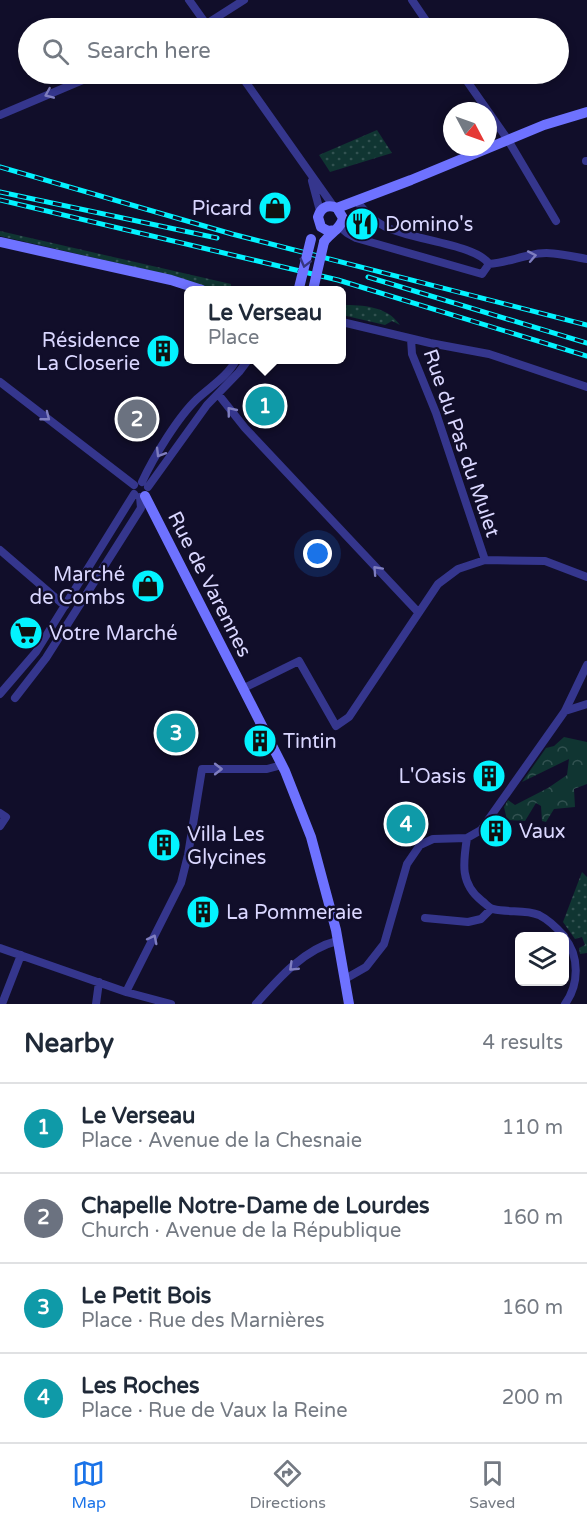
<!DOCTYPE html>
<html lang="en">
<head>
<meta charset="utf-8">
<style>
  :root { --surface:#fff; --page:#f2f2f3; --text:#1f2937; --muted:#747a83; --line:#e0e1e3; --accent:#1a73e8 }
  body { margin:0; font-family:"Varela Round",sans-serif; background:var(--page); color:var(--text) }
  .controls { position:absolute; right:18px; bottom:18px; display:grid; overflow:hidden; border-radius:9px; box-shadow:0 3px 9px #0003 }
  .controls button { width:54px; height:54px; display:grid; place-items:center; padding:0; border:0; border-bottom:2px solid var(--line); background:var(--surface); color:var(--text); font:30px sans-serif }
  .compass { position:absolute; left:443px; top:102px; width:54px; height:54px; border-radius:50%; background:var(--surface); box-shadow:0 3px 9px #0003; rotate:131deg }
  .you { position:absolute; left:318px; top:554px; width:21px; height:21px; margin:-15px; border:4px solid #fff; border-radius:50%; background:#1a73e8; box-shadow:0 0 0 9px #1a73e833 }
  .badge { display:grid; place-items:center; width:39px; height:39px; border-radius:50%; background:var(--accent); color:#fff; font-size:20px; font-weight:700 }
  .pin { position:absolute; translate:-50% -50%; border:3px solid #fff; box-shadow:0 2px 6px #0006 }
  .popup { position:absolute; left:184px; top:286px; width:162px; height:78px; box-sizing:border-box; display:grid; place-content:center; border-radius:9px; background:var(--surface); filter:drop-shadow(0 2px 4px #0005); font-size:20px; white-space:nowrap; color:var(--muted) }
  .popup b { font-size:22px; color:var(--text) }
  .popup::after { content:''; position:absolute; left:50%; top:100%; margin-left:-12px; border:12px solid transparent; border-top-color:var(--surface) }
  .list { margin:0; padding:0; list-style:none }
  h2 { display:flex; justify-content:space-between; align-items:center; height:78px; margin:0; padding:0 24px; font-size:26px }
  h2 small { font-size:20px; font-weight:400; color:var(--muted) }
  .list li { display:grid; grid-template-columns:39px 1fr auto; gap:18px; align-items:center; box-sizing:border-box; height:90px; padding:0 24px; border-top:2px solid var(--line) }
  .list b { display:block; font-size:22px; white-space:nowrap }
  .list p { margin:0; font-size:20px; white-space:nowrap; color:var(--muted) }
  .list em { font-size:20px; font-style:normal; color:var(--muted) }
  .icon { flex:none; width:33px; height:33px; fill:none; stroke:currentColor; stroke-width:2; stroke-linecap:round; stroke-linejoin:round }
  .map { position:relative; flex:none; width:587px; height:1004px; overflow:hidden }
  .search { position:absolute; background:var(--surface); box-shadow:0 3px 9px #0003; left:18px; right:18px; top:18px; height:66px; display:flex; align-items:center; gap:15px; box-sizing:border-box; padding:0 21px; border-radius:33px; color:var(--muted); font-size:22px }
  .sheet { height:438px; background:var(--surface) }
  nav { display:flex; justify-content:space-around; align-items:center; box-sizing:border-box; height:84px; border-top:2px solid var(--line); background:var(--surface); font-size:16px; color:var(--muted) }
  nav a { display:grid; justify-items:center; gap:3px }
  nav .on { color:var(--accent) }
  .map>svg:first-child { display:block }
  .grass { fill:url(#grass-dots) }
  .forest { fill:url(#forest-crowns) }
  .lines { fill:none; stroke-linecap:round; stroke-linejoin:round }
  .street { stroke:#35368d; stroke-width:8 }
  .secondary { stroke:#6e72ff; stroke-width:10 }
  .rail-casing { stroke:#03f3ff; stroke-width:5 }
  .rail { stroke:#110e2a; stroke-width:3; stroke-dasharray:9; stroke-linecap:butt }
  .secondary-bridge { stroke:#6e72ff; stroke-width:10 }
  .oneway { stroke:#7f7ec0 }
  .oneway2 { stroke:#36367f }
  .labels { text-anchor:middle; stroke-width:5; stroke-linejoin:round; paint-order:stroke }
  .poi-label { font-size:20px; fill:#dad7ff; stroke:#110e2a; text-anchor:start }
  .street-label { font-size:20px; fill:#dad7ff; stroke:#110e2a }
</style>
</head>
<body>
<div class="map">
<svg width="587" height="1004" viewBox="0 0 587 1004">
  <defs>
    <pattern id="grass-dots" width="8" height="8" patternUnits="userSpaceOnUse" patternTransform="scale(1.5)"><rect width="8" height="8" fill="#103532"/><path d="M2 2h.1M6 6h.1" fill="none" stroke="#325251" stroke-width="1.8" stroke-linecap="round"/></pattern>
    <pattern id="forest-crowns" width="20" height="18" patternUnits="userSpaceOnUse" patternTransform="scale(1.5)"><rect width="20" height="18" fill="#103532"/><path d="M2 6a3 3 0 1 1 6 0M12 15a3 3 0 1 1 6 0" fill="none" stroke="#325251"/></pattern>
  </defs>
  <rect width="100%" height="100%" fill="#110e2a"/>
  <path class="grass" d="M377 130 392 153 330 172 319 155Z
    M0 231 231 284V290H210V288L208 286 206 289 173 276 0 236Z
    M342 305C363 305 387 306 400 325L392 321 385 325 342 315Z
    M582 872 587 877V953L580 954 579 948 585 945 582 937 575 939 563 922Z"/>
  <path class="forest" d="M564 737 587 742V784L574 789 575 807 554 809 546 822 542 821 541 806 536 803 525 821 507 820 504 807 508 800 515 805 548 788 567 775 569 759 522 782 546 748 554 746Z"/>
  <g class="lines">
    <path class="street" d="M189 0 209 28
      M412 0 431 28
      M200 28 244 0
      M240 74 334 207
      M462 74 508 140 556 221
      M0 115 97 74
      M586 161H587
      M312 181 320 211
      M359 204C366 213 374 221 384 226 409 240 476 244 489 264
      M340 227 347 233 356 238 482 274 489 264C504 263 516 258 531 255 549 250 569 256 587 259
      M342 322 430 343 489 354 587 387
      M411 339 412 354 436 413 485 560
      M0 382 134 485
      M218 394 245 428 418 612
      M142 482C153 458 178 417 197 399 210 387 228 376 236 360
      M148 487 207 405 239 372 248 360
      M0 550 65 606
      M244 688 299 661 336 726 349 717 438 584 458 569 485 560 545 561 587 577
      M0 694 36 652 134 494
      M15 698 46 658 141 508 140 497
      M565 711 587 704
      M0 813 6 817 0 826
      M467 838C463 863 460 884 482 901 486 904 489 908 493 909 509 913 525 909 539 915 549 920 557 928 564 936
      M425 918 468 922 481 919 491 909
      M564 937C580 956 579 985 565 1004
      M0 948 126 992 171 1004
      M345 979 366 967 384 944 407 864 420 845 433 839 467 838 481 830 565 711 587 665
      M126 992 181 883 188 855 202 769H267L282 765
      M2 1004 21 955
      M96 1004 99 982
      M256 1004C278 979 304 949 337 941"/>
    <path class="secondary" d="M337 208 411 180 544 125 587 112
      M0 242 171 280 202 290
      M324 242C330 233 341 229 343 218L337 208C328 204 321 207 318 217L321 227 328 231 336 230
      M145 496 285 771 311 837 336 930 349 1004"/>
    <defs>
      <path id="rail" d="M0 167 232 234 587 325
        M0 192 217 238
        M0 200 338 280 587 356
        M368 277 587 343"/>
    </defs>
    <use href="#rail" class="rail-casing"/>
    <use href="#rail" class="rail"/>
    <path class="secondary-bridge" d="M299 288 311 239
      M313 290 324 242"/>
  </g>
  <defs><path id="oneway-chevron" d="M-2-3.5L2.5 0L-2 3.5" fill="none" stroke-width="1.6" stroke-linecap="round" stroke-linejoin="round" transform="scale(1.5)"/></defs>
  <g class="oneway">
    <use href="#oneway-chevron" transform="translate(49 94) rotate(157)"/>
    <use href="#oneway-chevron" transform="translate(532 256) rotate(-11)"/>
    <use href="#oneway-chevron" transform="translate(231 411) rotate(-129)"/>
    <use href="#oneway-chevron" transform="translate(46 417) rotate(38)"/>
    <use href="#oneway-chevron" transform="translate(160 453) rotate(121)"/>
    <use href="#oneway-chevron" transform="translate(377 570) rotate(-133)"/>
    <use href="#oneway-chevron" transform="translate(218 769)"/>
    <use href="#oneway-chevron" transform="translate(153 939) rotate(-63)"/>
    <use href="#oneway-chevron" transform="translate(293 967) rotate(136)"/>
  </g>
  <use class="oneway2" href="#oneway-chevron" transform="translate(305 263) rotate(104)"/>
  <defs>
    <symbol id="shop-disc" viewBox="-11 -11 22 22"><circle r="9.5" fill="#03f3ff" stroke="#110e2a"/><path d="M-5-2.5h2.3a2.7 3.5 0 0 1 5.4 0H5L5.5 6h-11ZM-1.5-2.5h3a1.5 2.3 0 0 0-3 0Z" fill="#111"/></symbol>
    <symbol id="restaurant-disc" viewBox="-11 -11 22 22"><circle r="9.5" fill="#03f3ff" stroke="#110e2a"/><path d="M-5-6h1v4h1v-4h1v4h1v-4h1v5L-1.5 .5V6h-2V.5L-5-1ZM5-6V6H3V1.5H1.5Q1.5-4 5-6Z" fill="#111"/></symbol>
    <symbol id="building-disc" viewBox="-11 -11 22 22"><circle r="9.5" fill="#03f3ff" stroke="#110e2a"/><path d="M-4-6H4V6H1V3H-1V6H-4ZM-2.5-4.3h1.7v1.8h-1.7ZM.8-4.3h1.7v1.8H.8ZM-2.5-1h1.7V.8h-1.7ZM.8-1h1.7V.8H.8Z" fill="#111"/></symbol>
    <symbol id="supermarket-disc" viewBox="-11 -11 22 22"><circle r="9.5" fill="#03f3ff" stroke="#110e2a"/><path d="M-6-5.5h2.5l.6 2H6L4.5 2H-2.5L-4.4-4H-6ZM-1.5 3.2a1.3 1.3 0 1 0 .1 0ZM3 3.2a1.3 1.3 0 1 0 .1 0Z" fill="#111"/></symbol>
  </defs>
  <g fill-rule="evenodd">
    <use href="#shop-disc" x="256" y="189" width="38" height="38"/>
    <use href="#restaurant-disc" x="343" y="205" width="38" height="38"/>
    <use href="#building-disc" x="144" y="332" width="38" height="38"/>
    <use href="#shop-disc" x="129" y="567" width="38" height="38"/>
    <use href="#supermarket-disc" x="7" y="614" width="38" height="38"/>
    <use href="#building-disc" x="241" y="722" width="38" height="38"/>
    <use href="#building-disc" x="470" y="757" width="38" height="38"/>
    <use href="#building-disc" x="477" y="812" width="38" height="38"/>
    <use href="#building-disc" x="145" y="826" width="38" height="38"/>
    <use href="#building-disc" x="184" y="893" width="38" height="38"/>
  </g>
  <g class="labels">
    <g class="poi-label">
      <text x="252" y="215" text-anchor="end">Picard</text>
      <text x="385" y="231">Domino's</text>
      <text x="140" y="347" text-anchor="end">Résidence<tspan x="140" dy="23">La Closerie</tspan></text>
      <text x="125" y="581" text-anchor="end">Marché<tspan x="125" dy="23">de Combs</tspan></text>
      <text x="49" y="640">Votre Marché</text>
      <text x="283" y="748">Tintin</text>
      <text x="466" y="783" text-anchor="end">L'Oasis</text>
      <text x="519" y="838">Vaux</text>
      <text x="187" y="841">Villa Les<tspan x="187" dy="23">Glycines</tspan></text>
      <text x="226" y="919">La Pommeraie</text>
    </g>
    <g class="street-label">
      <text transform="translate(462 443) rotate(71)" y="7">Rue du Pas du Mulet</text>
      <text transform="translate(210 584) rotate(63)" y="7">Rue de Varennes</text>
    </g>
  </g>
</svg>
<div class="controls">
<button><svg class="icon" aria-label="layers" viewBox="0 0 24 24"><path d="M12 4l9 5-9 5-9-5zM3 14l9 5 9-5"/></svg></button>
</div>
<svg class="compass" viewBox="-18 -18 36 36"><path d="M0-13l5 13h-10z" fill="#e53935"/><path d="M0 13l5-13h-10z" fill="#747a83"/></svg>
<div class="you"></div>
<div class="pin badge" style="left:265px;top:406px;background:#0f9aa8">1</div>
<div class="popup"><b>Le Verseau</b>Place</div>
<div class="pin badge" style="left:137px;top:419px;background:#6b7280">2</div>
<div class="pin badge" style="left:176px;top:733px;background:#0f9aa8">3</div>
<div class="pin badge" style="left:406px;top:824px;background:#0f9aa8">4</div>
<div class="search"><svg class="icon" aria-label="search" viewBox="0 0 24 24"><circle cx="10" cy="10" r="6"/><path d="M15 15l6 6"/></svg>Search here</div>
</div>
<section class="sheet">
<h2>Nearby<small>4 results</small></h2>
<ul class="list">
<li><span class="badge" style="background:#0f9aa8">1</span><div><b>Le Verseau</b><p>Place · Avenue de la Chesnaie</p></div><em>110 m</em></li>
<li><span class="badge" style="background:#6b7280">2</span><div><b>Chapelle Notre-Dame de Lourdes</b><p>Church · Avenue de la République</p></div><em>160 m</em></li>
<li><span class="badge" style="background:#0f9aa8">3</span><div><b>Le Petit Bois</b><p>Place · Rue des Marnières</p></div><em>160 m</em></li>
<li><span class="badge" style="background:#0f9aa8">4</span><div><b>Les Roches</b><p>Place · Rue de Vaux la Reine</p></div><em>200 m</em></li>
</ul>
</section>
<nav>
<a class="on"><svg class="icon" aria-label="map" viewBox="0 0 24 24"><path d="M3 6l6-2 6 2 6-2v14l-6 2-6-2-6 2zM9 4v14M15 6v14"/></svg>Map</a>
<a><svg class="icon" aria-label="directions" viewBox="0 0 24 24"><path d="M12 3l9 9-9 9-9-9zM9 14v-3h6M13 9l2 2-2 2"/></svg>Directions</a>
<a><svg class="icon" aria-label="saved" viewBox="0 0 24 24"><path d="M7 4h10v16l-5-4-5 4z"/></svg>Saved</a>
</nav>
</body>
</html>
